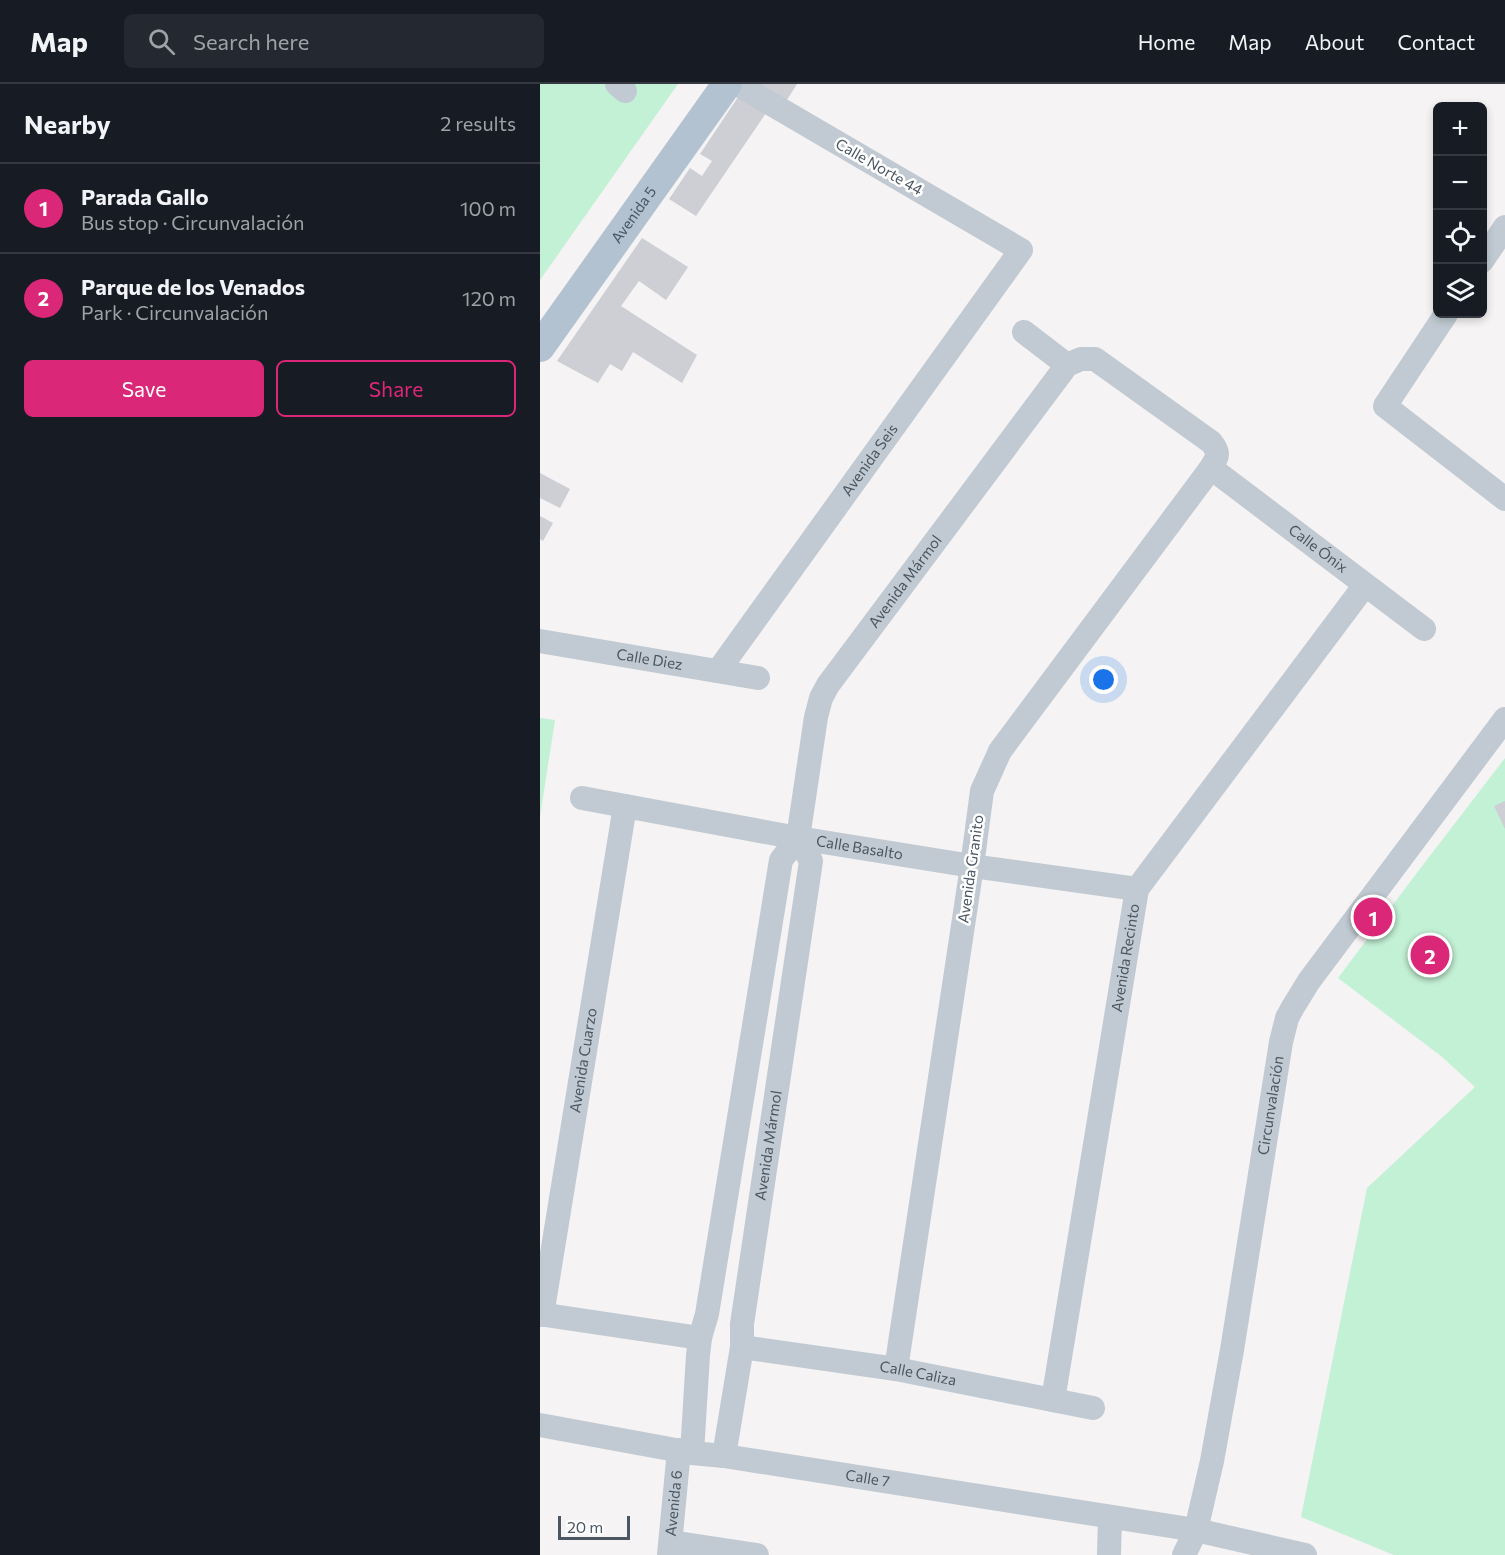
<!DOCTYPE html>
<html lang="en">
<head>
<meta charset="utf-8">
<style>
  :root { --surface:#171b24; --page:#242831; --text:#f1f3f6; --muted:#9ea1a6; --line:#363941; --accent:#db2777 }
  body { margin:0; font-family:Commissioner,sans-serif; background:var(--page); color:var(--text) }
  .controls { position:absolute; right:18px; top:18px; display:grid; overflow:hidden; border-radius:9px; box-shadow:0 3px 9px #0003 }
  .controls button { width:54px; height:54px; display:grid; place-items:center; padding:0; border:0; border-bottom:2px solid var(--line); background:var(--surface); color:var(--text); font:30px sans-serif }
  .scale { position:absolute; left:18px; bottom:15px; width:72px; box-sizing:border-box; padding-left:6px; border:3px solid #4a5661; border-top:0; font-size:16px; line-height:21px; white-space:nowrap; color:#4a5661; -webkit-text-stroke:4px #fff; paint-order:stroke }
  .you { position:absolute; left:564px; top:596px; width:21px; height:21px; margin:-15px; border:4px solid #fff; border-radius:50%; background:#1a73e8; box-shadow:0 0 0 9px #1a73e833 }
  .badge { display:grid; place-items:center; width:39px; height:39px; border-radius:50%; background:var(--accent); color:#fff; font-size:20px; font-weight:700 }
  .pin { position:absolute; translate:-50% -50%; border:3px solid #fff; box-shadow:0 2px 6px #0006 }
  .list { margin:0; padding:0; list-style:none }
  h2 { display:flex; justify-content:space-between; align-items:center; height:78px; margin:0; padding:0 24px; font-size:26px }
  h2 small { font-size:20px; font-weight:400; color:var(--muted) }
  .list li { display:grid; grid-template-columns:39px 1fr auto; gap:18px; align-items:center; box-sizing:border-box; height:90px; padding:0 24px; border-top:2px solid var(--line) }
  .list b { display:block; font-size:22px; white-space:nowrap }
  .list p { margin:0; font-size:20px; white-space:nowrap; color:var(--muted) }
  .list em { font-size:20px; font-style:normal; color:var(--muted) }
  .actions { display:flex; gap:12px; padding:18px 24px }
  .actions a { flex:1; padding:14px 0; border:2px solid var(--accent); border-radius:9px; text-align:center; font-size:21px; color:var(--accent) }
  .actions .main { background:var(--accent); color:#fff }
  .icon { flex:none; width:33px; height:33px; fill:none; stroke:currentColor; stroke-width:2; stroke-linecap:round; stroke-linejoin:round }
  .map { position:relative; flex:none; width:965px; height:1471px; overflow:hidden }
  header { display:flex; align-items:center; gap:36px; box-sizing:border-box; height:84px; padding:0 30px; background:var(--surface); border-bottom:2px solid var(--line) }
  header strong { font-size:28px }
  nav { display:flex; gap:33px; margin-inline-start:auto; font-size:21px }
  .search { width:420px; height:54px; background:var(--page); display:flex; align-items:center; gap:15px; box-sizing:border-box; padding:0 21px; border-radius:9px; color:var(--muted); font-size:22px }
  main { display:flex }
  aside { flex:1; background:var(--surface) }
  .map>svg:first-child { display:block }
  .green { fill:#c3f1d5 }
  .building { fill:#cdcfd5 }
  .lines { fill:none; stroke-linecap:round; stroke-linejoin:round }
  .minor { stroke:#c1cad2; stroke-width:24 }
  .major { stroke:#b3c2d1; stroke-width:30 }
  .labels { text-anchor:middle; stroke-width:5; stroke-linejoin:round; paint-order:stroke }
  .street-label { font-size:15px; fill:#4a5661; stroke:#fff }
</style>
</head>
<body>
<header>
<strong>Map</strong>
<div class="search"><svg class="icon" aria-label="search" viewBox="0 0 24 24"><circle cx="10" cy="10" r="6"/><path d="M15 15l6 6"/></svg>Search here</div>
<nav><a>Home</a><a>Map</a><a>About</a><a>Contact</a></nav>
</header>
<main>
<aside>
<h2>Nearby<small>2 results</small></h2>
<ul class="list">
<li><span class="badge">1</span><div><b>Parada Gallo</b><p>Bus stop · Circunvalación</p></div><em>100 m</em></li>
<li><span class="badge">2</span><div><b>Parque de los Venados</b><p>Park · Circunvalación</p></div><em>120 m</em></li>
</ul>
<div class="actions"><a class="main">Save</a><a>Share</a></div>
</aside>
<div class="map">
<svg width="965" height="1471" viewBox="0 0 965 1471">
  <rect width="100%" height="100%" fill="#f5f3f3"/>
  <path class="green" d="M0 0H138L0 196Z
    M0 634 15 636 0 733Z
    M965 674V1471H854L761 1433 827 1104 935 1003 901 972 798 894 876 790Z"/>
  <path class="building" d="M215 0H257L245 19Z
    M198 13 226 29 156 132 129 115 150 84 162 92 172 77 160 70Z
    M102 154 148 183 126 216 99 197 81 222 157 271 142 299 93 268 82 287 70 280 58 299 17 277Z
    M0 389 30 405 20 424 0 414Z
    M0 432 13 439 3 457 0 455Z
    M965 717V745L954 722Z"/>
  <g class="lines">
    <g class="minor">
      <path d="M77 0 85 7"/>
      <path d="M942 177 965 143"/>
      <path d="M906 230 845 322 965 415"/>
      <path d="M484 248 527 281"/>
      <path id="s1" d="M671 384 884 545"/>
      <path id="s2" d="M0 557 218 594"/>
      <path id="s3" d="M178 587 481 166 197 0"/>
      <path id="s4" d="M42 714 258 754 432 782 597 805"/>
      <path d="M0 1230 160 1254"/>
      <path id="s5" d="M2 1231 85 722"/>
      <path id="s6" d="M202 1263 356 1285 553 1324"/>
      <path id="s7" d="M513 1316 597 805 825 501"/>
      <path id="s8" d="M0 1341 152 1369 184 1372 656 1446 765 1471"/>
      <path id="s9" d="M152 1369 158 1271 160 1254 167 1230 241 776 258 754 276 633 281 614 288 601 527 281 541 275H555L671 358C680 369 678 372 671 384L460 667 442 707 432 782 356 1285"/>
      <path id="s10" d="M184 1372 202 1263V1240L271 777 258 754"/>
      <path d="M131 1458 217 1471"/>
      <path id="s11" d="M129 1471 139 1366"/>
      <path d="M569 1471 570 1433"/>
      <path id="s12" d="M644 1471 656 1446 672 1377 692 1266 741 958 747 934 753 923 769 897 965 635"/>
    </g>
    <path class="major" id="s13" d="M0 263 187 0"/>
  </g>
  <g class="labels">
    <g class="street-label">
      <text transform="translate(339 83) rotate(30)" y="5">Calle Norte 44</text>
      <text dy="5" stroke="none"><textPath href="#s13" startOffset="162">Avenida 5</textPath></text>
      <text dy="5" stroke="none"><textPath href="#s3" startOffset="260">Avenida Seis</textPath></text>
      <text dy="5" stroke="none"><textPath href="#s1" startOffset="134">Calle Ónix</textPath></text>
      <text dy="5" stroke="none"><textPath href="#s9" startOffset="914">Avenida Mármol</textPath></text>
      <text dy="5" stroke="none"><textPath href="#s2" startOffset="111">Calle Diez</textPath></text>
      <text dy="5" stroke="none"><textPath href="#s4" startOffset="282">Calle Basalto</textPath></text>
      <text transform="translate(431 785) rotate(-82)" y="5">Avenida Granito</text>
      <text dy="5" stroke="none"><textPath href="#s7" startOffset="448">Avenida Recinto</textPath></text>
      <text dy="5" stroke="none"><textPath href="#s5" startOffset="258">Avenida Cuarzo</textPath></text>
      <text dy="5" stroke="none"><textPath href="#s12" startOffset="459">Circunvalación</textPath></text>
      <text dy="5" stroke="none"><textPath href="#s10" startOffset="314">Avenida Mármol</textPath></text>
      <text dy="5" stroke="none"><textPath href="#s6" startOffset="178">Calle Caliza</textPath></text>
      <text dy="5" stroke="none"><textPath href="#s8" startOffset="332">Calle 7</textPath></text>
      <text dy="5" stroke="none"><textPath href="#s11" startOffset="52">Avenida 6</textPath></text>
    </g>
  </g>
</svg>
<div class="controls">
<button>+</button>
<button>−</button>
<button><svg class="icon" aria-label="locate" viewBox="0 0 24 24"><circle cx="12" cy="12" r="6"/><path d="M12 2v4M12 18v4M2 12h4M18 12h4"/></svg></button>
<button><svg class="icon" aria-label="layers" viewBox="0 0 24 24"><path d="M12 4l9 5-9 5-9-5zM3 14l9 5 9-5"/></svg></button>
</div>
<div class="scale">20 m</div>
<div class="you"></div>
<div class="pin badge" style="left:833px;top:833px">1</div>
<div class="pin badge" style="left:890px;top:871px">2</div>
</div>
</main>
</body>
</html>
